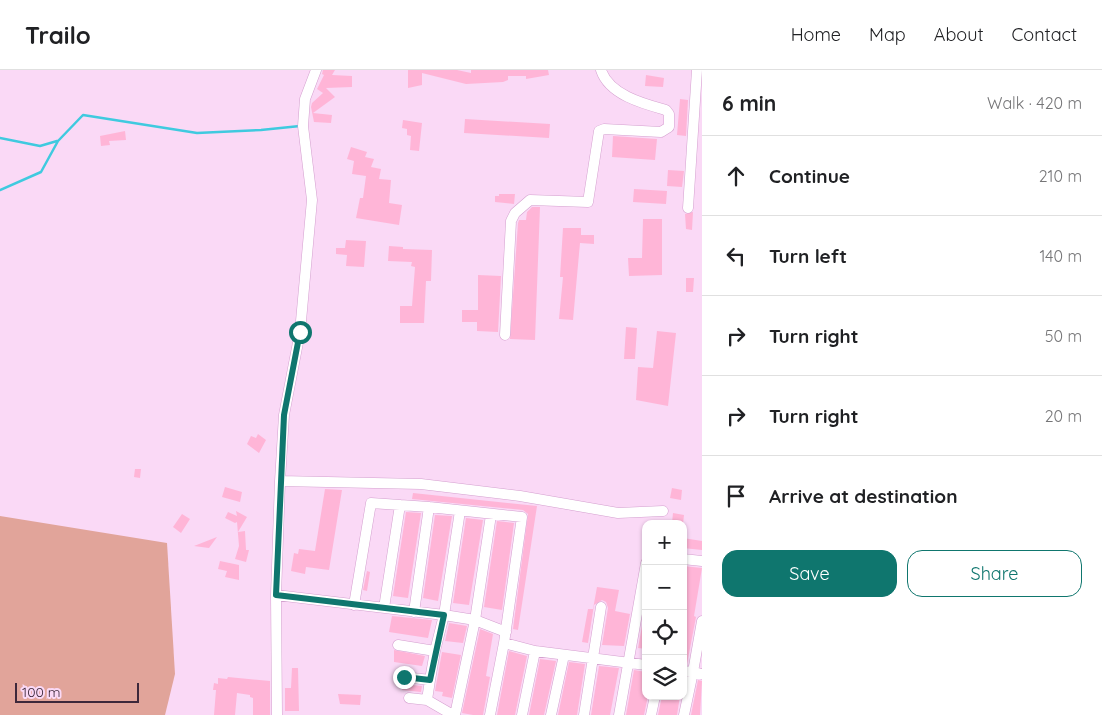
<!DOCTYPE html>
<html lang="en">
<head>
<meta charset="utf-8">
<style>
  :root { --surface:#fff; --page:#f2f2f2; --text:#202124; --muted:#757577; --line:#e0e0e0; --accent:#0f766e }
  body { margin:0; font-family:Quicksand,sans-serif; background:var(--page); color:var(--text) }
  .controls { position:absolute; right:15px; bottom:15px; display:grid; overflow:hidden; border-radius:10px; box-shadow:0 1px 4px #0004 }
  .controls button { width:45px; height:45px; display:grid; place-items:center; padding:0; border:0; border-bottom:1px solid var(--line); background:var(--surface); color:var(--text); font:25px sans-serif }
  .scale { position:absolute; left:15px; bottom:12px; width:124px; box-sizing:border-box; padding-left:5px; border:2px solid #3d283b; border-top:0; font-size:14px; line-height:18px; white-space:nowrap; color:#3d283b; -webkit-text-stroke:4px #fad9f6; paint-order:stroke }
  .stop { position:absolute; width:15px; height:15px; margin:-11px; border:4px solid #0f766e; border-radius:50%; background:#fff }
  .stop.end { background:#0f766e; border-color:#fff; box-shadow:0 1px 5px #0008 }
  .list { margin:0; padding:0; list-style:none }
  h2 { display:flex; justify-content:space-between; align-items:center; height:65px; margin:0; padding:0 20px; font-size:21px }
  h2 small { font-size:16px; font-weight:400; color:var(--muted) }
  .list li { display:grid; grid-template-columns:32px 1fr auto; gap:15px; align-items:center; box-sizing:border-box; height:80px; padding:0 20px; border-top:1px solid var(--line) }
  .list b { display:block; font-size:19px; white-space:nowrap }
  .list em { font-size:16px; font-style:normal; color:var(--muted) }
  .actions { display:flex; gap:10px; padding:15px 20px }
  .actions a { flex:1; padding:11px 0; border:1px solid var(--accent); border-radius:15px; text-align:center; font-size:18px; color:var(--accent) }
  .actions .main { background:var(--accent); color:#fff }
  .icon { flex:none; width:28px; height:28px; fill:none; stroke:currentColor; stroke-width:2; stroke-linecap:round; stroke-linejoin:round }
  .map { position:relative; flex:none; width:702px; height:645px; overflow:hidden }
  header { display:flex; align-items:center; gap:30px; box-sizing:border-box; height:70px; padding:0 25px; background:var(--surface); border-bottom:1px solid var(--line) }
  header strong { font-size:24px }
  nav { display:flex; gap:28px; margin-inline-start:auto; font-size:18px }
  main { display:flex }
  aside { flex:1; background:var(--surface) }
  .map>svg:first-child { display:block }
  .green { fill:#e1a49a }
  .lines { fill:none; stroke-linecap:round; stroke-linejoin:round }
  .stream { stroke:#3fcadf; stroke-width:2.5 }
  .building { fill:#ffb5d7 }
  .minor-casing { stroke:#d4a0cf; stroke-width:11 }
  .minor { stroke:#fff; stroke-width:10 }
  .route { stroke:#0f766e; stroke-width:6 }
</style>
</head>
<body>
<header>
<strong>Trailo</strong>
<nav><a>Home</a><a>Map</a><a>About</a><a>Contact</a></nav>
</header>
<main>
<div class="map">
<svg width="702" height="645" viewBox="0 0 702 645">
  <rect width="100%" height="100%" fill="#fad9f6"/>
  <path class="green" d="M0 446 167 473 175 604 165 645H0Z"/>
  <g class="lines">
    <path class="stream" d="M0 68 40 76 57 71
      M0 120 41 102 58 71 83 45 197 63 261 60 300 56"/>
  </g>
  <path class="building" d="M323 0H335L332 5 352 6V17L326 18 335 27 313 43 332 45 331 53 314 52 311 37 312 33 323 23 317 19 324 5 322 4Z
    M408 0H457L471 3V0H548L549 5 526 9V6H508V10L503 12 466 14 422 3V15L408 18Z
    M646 5 664 8 663 17 645 16Z
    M680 29 688 30 686 66 677 65Z
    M465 49 550 54 549 68 464 63Z
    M403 50 422 53 419 81 410 80 411 66 407 65V59L402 58Z
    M125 61 126 70 109 71 110 75 101 76 100 66Z
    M613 66 657 69 655 90 612 87Z
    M351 77 367 82 365 87 374 89 371 97 381 99 379 109 391 110 389 133 402 135 399 155 356 148 360 128H363L366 106 352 104 354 91 347 89Z
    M668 100 684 101 682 117 667 116Z
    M634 119 667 121 666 134 633 132Z
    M499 124H515L514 134 495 132V126H499Z
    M532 137H540L535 270 510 269 518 153 519 150H526L527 142Z
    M693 142 692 160 686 159 685 144Z
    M643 149H662V205L629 206 628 188H642Z
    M563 158H581V165H594V174L580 173 573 250 559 249 563 207H560Z
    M346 170 366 171 364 197 346 196 347 185 336 184V178H345Z
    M389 176 403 177V179L432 180 431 211H426L424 253H400V236H412L415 197 411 196 412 192 388 191Z
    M478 205 501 206 498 262 477 261V252H462V240H478Z
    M686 208H694L693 222H686Z
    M626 257 637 258 635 289H624Z
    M657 261 676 263 668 336 636 330 638 297 653 298Z
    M258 364 266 370 259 383 247 374 251 366 256 368Z
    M135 399H141L140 408 134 407Z
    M225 417 242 422 240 432 222 427Z
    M672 418 682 420 681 430 670 428Z
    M325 419 342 420 329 500 306 497 305 504 291 501 294 483 298 484 299 479 315 481Z
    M413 423 537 436 518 560 513 559 528 444 523 440 412 429Z
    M236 441 247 447 238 462 245 461 246 480H249L246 492 235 489 239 476 237 452 235 453 225 448 228 442 237 446Z
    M406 442 421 443 408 528 393 526Z
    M673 443 684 445 683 454 672 453Z
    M182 444 190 449 181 463 173 457Z
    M435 445 452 446 438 531 423 528Z
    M466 448 483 450 469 535 453 533Z
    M497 451 514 453 502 540 484 537Z
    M217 467 209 478 194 476Z
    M683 468 702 471V480L683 478Z
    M220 491 239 495V510L225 507 227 501 218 499Z
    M683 496 702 498 694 546 696 547 687 594H683Z
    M367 501 370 502 367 521 363 520Z
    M597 517 619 520 615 541 630 544 624 576 602 575 608 538 606 532 602 530 594 535 588 573 582 572 588 539H593Z
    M646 534V579L638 578Z
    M392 546 432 550 428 568 389 562Z
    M449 553 467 556 463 573 445 571Z
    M480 559 493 564 486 606 490 607 483 645H473L462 643Z
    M394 580 425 586 422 596 394 592Z
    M509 581 527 586 515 645H497Z
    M442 582 461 585 452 628 442 626 443 622 435 621Z
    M540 589 556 591 544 645H529Z
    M569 592 585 594 577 645H558Z
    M599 596 619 598 610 645H591Z
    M292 598H298L299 641H285V618H291Z
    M634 600 646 602V626H648L644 645H626Z
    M228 607 270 611V645H253V628L250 627V625L237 623 235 645H214L216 620H213L214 613 218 614V608L227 609Z
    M698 610 702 611 700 645H691Z
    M402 614 422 616 421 622 402 620Z
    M338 624 361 625 360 635 340 634Z
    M662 626H680L677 645H658Z"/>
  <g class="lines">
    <defs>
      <path id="minor" d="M688 138 697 0
        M505 265 511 151 515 143 530 130 588 132 599 61 604 59 661 62 669 57V44L666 40C644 34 609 25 601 0
        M280 411 421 414 520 426 618 443 663 441
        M683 489 702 491
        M276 525 444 545 475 550 506 562
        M354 535 371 433 429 437 522 447 504 573 535 581 646 595
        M384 538 400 435
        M414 542 429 437
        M398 575 435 581 444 545 460 441
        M683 601 693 602 702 551
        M404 607 430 610 435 581
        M409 628 427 630 430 610
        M427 630 453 645
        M277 645 276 525 280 411 284 345 300 262 312 130 303 56 305 29 316 0
        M455 645 475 550 491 445
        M490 645 504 573
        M522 645 535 581
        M551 645 564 585
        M584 645 601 537
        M619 645 646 493
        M651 645 655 626
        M684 645 693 602 702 604"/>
    </defs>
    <use href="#minor" class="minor-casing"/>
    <use href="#minor" class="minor"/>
  </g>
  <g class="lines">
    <path class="route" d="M300 262 284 345 276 525 444 545 430 610 404 607"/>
  </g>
</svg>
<div class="controls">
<button>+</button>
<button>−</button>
<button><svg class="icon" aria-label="locate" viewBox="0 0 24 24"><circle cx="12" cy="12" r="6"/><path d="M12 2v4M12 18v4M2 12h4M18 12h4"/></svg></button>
<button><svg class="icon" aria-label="layers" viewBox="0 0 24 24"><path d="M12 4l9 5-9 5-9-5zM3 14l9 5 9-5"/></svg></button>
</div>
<div class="scale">100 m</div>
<div class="stop" style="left:300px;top:262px"></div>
<div class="stop end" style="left:404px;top:607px"></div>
</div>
<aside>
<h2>6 min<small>Walk · 420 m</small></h2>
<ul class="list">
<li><svg class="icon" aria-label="ahead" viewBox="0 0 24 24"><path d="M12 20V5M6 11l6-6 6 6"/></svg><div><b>Continue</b></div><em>210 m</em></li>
<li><svg class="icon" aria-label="left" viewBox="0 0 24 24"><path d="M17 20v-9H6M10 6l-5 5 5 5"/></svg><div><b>Turn left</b></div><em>140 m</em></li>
<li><svg class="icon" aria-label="right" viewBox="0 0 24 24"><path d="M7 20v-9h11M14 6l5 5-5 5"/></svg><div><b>Turn right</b></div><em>50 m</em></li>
<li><svg class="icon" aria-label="right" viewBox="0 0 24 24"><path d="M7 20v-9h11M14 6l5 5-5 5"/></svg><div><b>Turn right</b></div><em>20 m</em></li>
<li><svg class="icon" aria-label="arrive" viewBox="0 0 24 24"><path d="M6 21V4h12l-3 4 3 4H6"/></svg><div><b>Arrive at destination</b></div></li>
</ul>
<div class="actions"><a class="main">Save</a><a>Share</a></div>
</aside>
</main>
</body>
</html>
